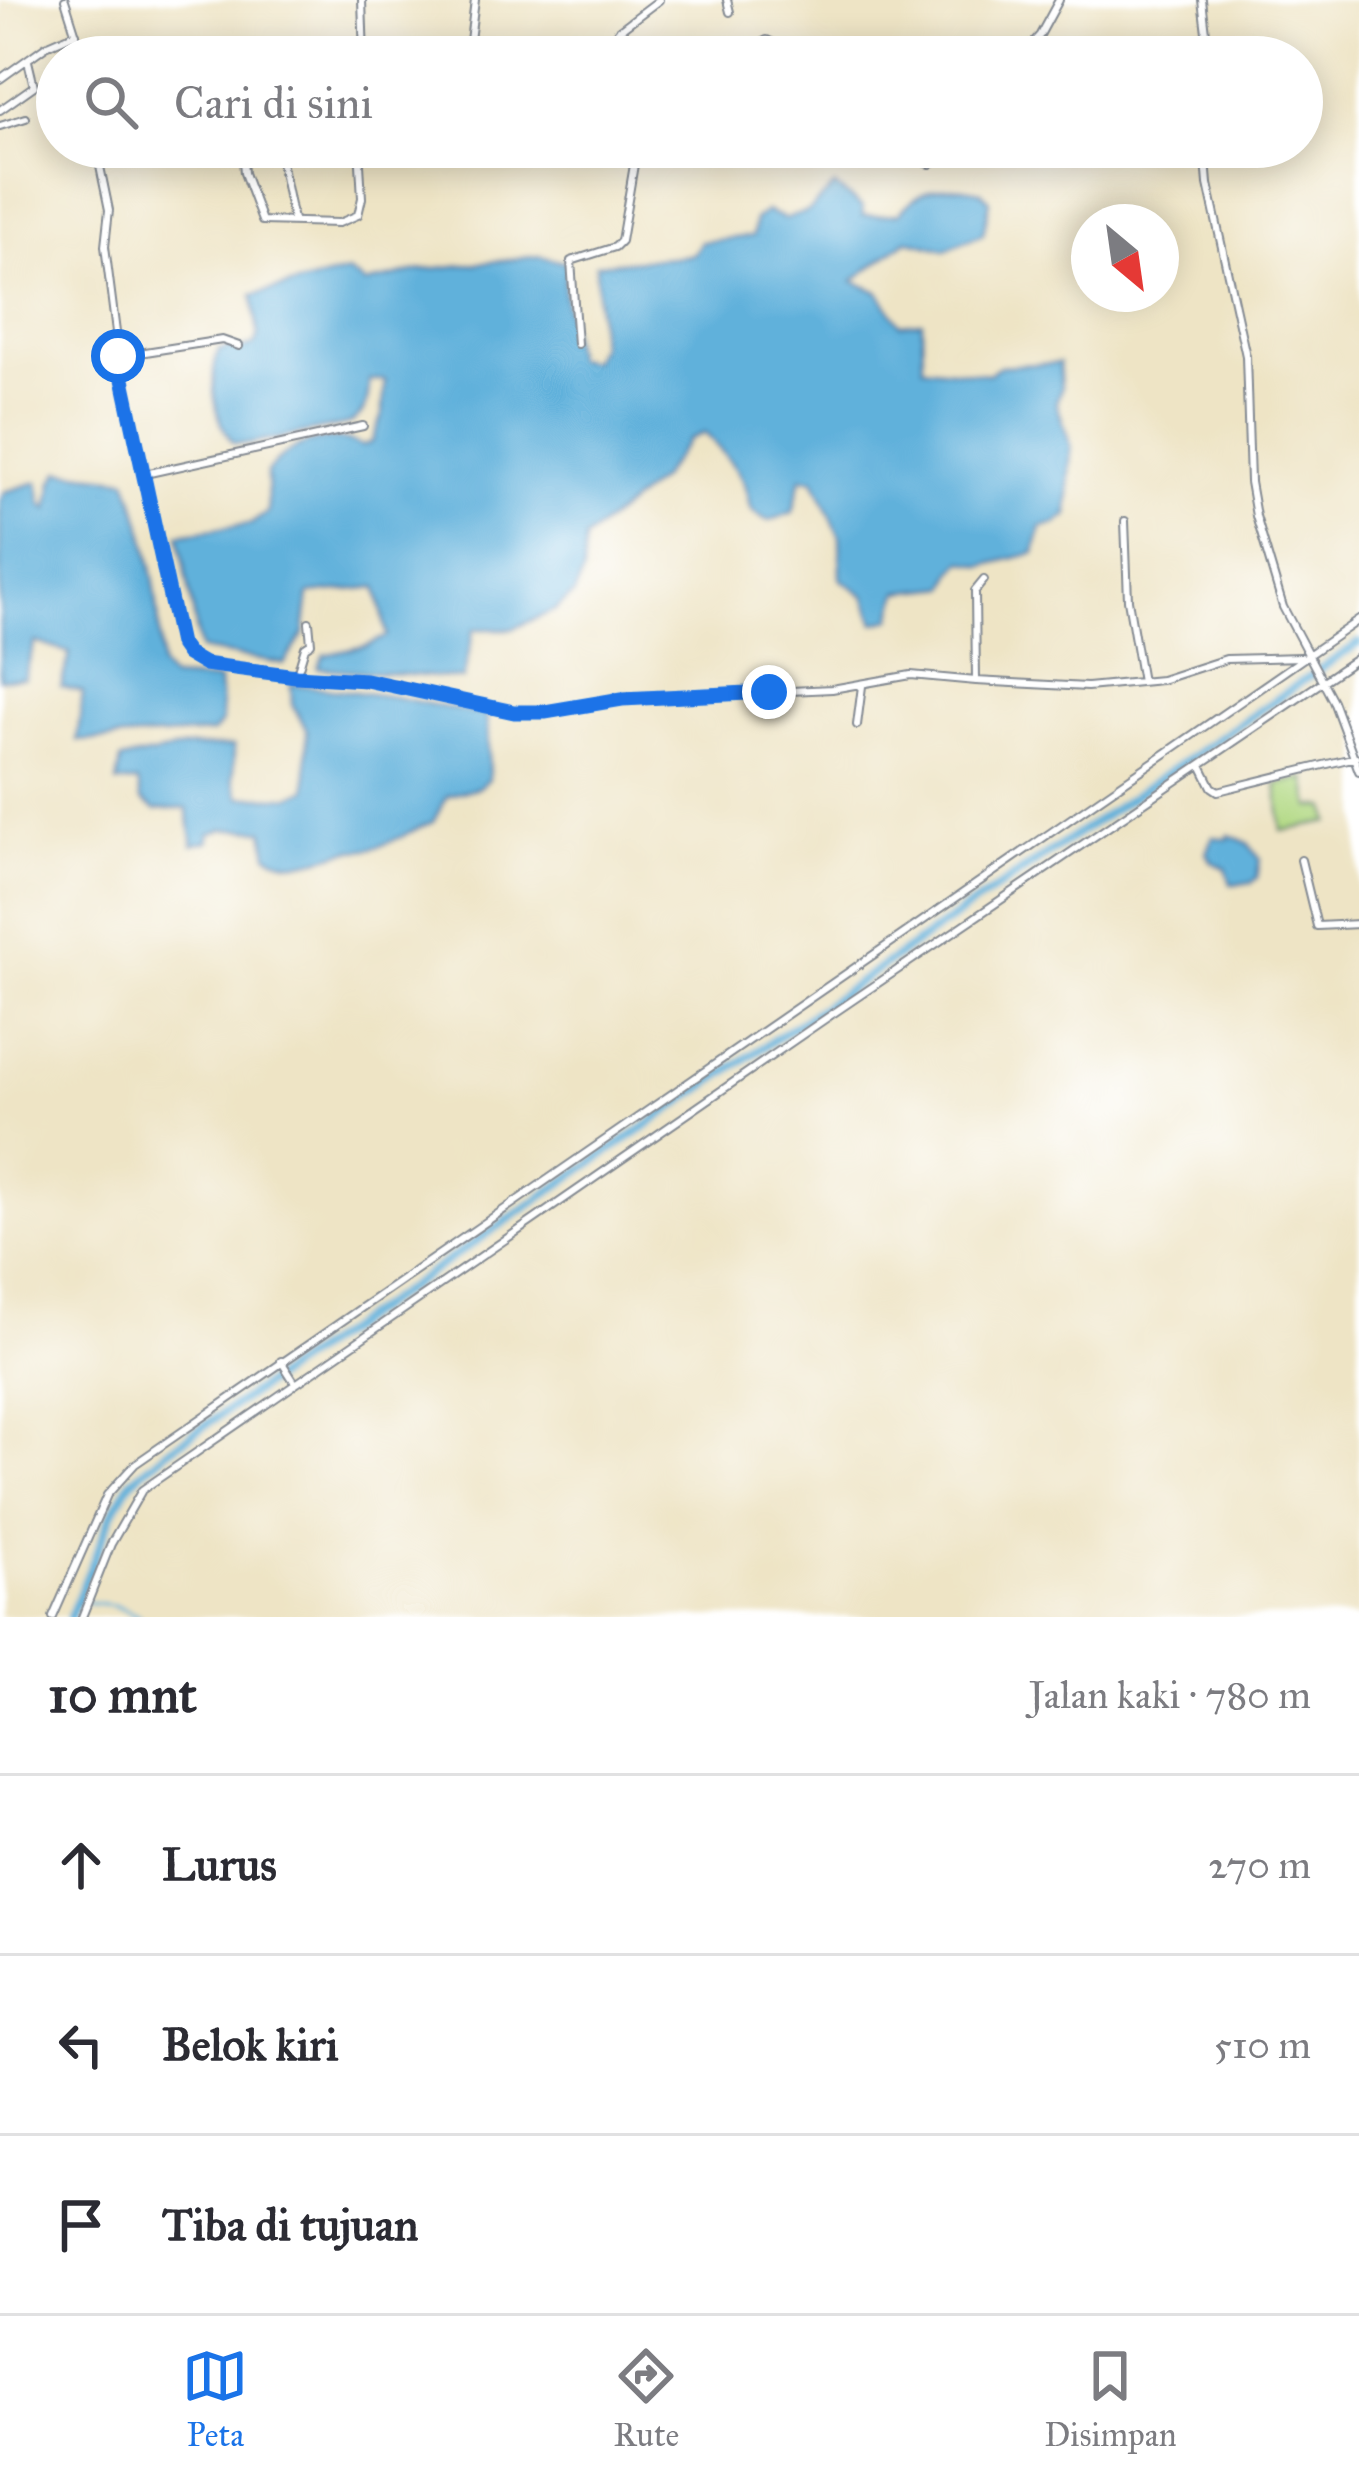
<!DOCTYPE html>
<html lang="id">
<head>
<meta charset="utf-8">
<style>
  :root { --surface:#fff; --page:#f7f7f7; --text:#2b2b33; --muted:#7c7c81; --line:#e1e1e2; --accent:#1a73e8 }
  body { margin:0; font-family:"IM FELL Great Primer",serif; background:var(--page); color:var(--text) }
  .compass { position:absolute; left:1071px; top:204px; width:108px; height:108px; border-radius:50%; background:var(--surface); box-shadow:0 6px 30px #0003; rotate:151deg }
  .stop { position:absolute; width:36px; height:36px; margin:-27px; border:9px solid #1a73e8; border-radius:50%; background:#fff }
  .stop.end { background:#1a73e8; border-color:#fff; box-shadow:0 3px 12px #0008 }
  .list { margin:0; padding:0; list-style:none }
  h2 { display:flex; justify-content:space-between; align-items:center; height:156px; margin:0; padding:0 48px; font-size:51px }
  h2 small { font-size:39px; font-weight:400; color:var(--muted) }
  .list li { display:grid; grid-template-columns:78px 1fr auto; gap:36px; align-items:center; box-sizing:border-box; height:180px; padding:0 48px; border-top:3px solid var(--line) }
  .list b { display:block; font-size:45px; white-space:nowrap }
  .list em { font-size:39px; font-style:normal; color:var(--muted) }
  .icon { flex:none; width:66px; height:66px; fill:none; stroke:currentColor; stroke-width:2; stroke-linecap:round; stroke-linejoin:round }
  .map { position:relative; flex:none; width:1359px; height:1617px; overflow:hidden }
  .search { position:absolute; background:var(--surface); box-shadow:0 6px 30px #0003; left:36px; right:36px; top:36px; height:132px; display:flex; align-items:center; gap:30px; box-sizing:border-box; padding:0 42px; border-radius:66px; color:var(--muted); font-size:45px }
  .sheet { height:696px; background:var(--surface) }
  nav { display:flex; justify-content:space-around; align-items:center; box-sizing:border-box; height:168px; border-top:3px solid var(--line); background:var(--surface); font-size:33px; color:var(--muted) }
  nav a { display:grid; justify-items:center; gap:6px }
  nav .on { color:var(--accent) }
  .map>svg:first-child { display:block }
  .green { fill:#b2d984; stroke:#668471; stroke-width:3 }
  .water { fill:#60b1db; stroke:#3e709c; stroke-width:3 }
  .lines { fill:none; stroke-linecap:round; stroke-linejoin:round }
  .stream { stroke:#60b1db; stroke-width:3 }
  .canal { stroke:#60b1db; stroke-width:8 }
  .street-casing { stroke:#848a92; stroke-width:10 }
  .street { stroke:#fff; stroke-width:6 }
  .route { stroke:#1a73e8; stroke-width:15 }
</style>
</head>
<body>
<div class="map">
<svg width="1359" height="1617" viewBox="0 0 1359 1617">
  <rect width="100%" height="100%" fill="#fff"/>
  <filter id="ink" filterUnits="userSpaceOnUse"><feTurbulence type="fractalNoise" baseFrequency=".00833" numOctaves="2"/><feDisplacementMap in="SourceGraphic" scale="24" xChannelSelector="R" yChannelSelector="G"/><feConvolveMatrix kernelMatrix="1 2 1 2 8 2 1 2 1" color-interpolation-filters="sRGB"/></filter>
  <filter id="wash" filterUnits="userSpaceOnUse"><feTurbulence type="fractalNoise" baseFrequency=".004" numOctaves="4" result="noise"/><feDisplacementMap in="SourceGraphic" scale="48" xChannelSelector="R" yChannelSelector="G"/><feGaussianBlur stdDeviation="2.7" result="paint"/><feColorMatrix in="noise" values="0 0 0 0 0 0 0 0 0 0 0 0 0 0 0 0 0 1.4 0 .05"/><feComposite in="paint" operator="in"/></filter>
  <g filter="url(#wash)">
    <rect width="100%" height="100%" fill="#eee4c5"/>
    <path class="green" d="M1306 778 1311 807H1327L1330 822 1282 831 1277 784Z"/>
    <path class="water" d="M835 186 862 207 863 216 899 214C921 186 946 183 981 191L990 201 983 234 945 250 907 240 853 281 879 292 900 324 922 322 923 367 988 374 1000 366 1059 363 1061 388 1056 402 1071 445 1068 515 1056 524 1041 527 1035 553 983 566 963 561 953 572 948 587 899 592 892 619 875 623 865 596 841 579 840 537 814 479 801 478 793 512 769 521C741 508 753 504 743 482 735 464 718 448 705 433L689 439 659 480 585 539 583 573 574 594 555 610 512 629H474L463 679 318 668 324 655 366 646 387 636 377 587 309 594 304 634 284 664 200 650 179 534 251 524 268 512 267 473C286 444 330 430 362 446L372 442 383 412 385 380H369C369 398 367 415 349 424L249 444 233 443C214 418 208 380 219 350L233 347 241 350 254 345 258 336 253 295 348 272 366 284 421 270 540 256 566 263 564 293 574 359 590 361 599 346 596 264 693 255 701 242 753 236 755 220 766 211 785 219 807 212Z
      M60 471 127 479C150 539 160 603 161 667L171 678 219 681 222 722 213 733 77 741 83 692 61 687 70 653 35 642 24 678 0 679V502L4 492 38 482 42 504 48 509 53 482Z
      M291 684 395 697 487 716 489 779 479 787 447 796 433 822C414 829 398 839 380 846 371 850 362 849 352 850 324 855 295 873 268 854L264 830 224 829 209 834V841L193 845 187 808 155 810 141 800 138 782 117 783 121 760 189 747 234 746 233 780 240 797H290L307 789V730L292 704Z
      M1229 835 1248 843 1260 859 1257 878 1251 883 1231 884 1226 868 1212 862 1207 853 1213 837 1228 839Z"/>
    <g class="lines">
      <path class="stream" d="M77 1601 113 1605 141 1617"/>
      <path class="canal" d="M70 1617 113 1512 131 1481 167 1451 1359 643"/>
    </g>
  </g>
  <g filter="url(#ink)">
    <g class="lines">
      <defs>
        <path id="street" d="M65 0 83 57
          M362 0 364 57
          M727 0 730 12
          M1202 0 1209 57
          M455 57 468 41
          M468 57 475 0
          M621 57 618 31 659 0
          M735 57 767 40 778 45 786 57
          M1020 57 1040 35 1059 0
          M0 79 46 46 76 33
          M0 110 34 86 28 61
          M0 126 26 118
          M96 147 109 210 105 246 119 356 180 644 187 654 204 663 296 677 388 683 514 712H545L622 699 832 689 911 675 976 681
          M242 147 244 173 262 221 339 223 358 215 362 198 359 147
          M278 147 293 220
          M526 147H562
          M648 147C694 158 786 164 830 147
          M878 147 930 164 956 147
          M1205 147 1208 184 1246 356 1250 482 1256 516 1283 607 1333 701 1359 771
          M577 344 571 261 615 247 621 241 637 147
          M120 356 222 340 239 346
          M145 474 363 426
          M1125 521 1128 600 1142 682
          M984 580 975 591 976 681 1087 687 1161 680 1226 659 1301 657
          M296 677 305 647 311 643 309 622
          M857 725 862 686
          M1201 765 1212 787 1218 791 1356 757
          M1301 860 1317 926 1359 924
          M281 1361 295 1383
          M53 1617 107 1495 135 1464 1359 620
          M82 1617 111 1544 142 1490 828 1017 1359 657"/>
      </defs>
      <use href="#street" class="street-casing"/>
      <use href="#street" class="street"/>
    </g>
  </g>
  <g class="lines" filter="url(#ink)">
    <path class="route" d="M118 356 180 644 187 654 204 664 296 676 366 680 514 712H545L622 699 769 692"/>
  </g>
</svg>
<svg class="compass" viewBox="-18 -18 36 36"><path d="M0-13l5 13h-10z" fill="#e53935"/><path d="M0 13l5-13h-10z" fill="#7c7c81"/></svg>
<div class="stop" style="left:118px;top:356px"></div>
<div class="stop end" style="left:769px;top:692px"></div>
<div class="search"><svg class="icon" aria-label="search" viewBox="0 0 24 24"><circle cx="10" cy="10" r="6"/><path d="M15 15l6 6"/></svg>Cari di sini</div>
</div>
<section class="sheet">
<h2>10 mnt<small>Jalan kaki · 780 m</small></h2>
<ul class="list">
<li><svg class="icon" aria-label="ahead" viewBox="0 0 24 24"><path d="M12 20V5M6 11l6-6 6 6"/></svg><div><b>Lurus</b></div><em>270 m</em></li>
<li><svg class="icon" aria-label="left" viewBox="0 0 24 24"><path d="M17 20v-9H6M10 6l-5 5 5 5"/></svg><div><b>Belok kiri</b></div><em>510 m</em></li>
<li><svg class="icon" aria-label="arrive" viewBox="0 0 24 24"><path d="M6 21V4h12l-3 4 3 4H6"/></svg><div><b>Tiba di tujuan</b></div></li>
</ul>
</section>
<nav>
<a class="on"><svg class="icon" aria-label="map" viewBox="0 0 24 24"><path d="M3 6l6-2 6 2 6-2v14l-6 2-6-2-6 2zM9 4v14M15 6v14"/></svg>Peta</a>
<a><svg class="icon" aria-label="directions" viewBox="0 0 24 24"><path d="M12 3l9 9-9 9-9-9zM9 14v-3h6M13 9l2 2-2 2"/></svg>Rute</a>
<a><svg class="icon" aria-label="saved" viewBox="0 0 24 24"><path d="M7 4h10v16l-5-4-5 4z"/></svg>Disimpan</a>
</nav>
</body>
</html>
